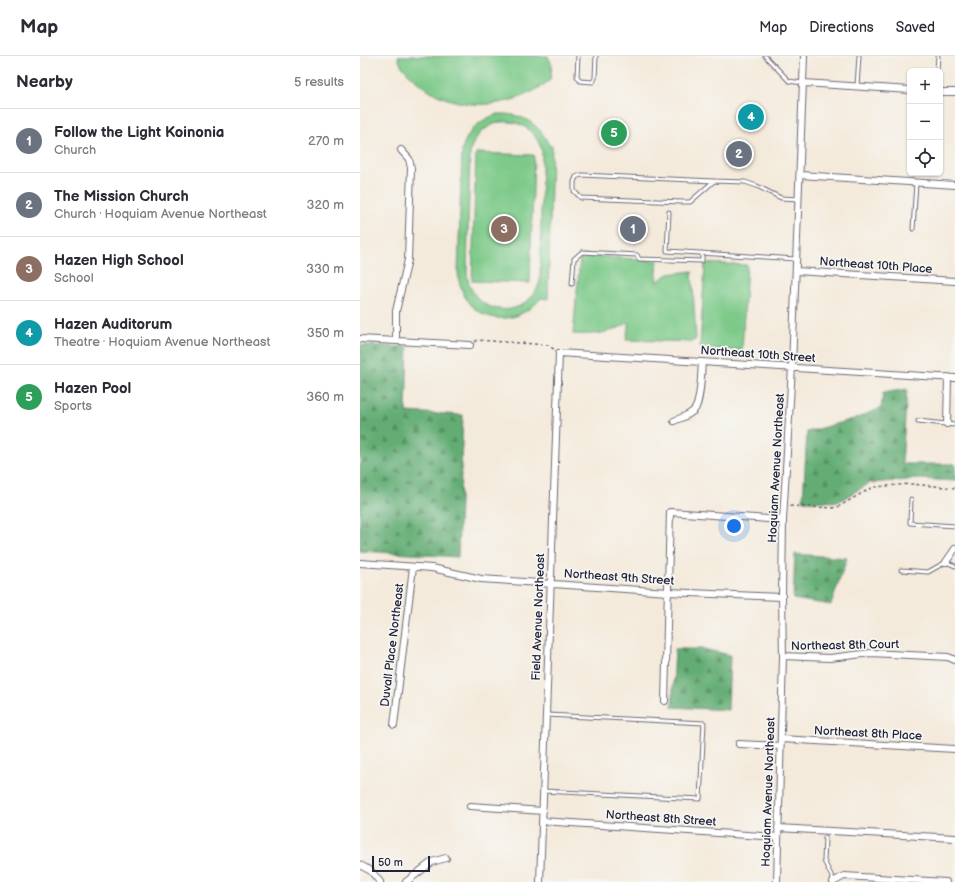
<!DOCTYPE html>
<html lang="en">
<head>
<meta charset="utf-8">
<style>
  :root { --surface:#fff; --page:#f2f2f3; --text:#2b2b33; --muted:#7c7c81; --line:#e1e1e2; --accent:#d1495b }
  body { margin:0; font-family:"Balsamiq Sans",sans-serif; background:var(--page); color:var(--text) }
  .controls { position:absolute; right:12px; top:12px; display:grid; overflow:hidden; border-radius:6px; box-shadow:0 1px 3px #0004 }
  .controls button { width:36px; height:36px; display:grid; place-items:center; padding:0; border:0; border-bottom:1px solid var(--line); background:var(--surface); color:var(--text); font:20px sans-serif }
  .scale { position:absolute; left:12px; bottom:10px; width:58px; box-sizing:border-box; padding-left:4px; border:2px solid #22223b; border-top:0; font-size:11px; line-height:14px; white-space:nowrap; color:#22223b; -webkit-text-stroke:3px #f6f6f2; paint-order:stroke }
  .you { position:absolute; left:374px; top:470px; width:14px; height:14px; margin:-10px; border:3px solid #fff; border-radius:50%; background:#1a73e8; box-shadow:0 0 0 6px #1a73e833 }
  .badge { display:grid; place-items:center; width:26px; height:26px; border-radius:50%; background:var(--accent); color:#fff; font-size:13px; font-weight:700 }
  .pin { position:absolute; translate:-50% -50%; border:2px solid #fff; box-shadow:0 1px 4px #0006 }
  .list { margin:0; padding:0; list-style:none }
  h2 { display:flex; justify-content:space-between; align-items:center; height:52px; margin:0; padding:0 16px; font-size:17px }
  h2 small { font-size:13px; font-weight:400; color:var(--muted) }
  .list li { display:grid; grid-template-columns:26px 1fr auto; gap:12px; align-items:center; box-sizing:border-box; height:64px; padding:0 16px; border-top:1px solid var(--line) }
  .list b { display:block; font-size:15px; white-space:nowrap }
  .list p { margin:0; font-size:13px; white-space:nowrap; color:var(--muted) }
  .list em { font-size:13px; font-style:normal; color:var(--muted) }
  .icon { flex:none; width:22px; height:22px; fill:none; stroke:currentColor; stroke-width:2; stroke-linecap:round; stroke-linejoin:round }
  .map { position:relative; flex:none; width:595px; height:826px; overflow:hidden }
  header { display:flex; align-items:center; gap:24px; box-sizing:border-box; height:56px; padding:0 20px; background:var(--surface); border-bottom:1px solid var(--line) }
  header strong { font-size:19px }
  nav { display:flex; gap:22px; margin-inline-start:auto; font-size:14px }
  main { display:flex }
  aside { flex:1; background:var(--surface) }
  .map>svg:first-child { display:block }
  .forest { fill:url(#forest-firs); stroke:#436858 }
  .pitch { fill:#7bc988; stroke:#4e7662; fill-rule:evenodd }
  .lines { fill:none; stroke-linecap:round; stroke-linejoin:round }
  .lane-casing { stroke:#6c6873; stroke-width:5 }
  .street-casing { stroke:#6c6873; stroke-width:8 }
  .path { stroke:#6c6873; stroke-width:1.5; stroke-dasharray:3 3; stroke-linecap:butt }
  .lane { stroke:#fff; stroke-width:3 }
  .street { stroke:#fff; stroke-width:6 }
  .labels { text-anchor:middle; stroke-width:3.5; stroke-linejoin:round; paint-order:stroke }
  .street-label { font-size:12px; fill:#22223b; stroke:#f6f6f2 }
</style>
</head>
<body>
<header>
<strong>Map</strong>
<nav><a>Map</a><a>Directions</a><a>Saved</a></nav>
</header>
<main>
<aside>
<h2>Nearby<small>5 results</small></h2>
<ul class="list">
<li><span class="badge" style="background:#6b7280">1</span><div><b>Follow the Light Koinonia</b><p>Church</p></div><em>270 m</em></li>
<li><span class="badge" style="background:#6b7280">2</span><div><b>The Mission Church</b><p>Church · Hoquiam Avenue Northeast</p></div><em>320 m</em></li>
<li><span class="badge" style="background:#8d6e63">3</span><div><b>Hazen High School</b><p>School</p></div><em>330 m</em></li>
<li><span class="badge" style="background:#0f9aa8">4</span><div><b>Hazen Auditorum</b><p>Theatre · Hoquiam Avenue Northeast</p></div><em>350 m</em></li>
<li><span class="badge" style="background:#2e9e5b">5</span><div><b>Hazen Pool</b><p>Sports</p></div><em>360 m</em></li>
</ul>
</aside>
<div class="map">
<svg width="595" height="826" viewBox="0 0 595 826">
  <defs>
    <pattern id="forest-firs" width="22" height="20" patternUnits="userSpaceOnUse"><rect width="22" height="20" fill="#64ad74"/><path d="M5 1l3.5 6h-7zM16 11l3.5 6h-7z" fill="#528c60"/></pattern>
  </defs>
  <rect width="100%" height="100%" fill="#f6f6f2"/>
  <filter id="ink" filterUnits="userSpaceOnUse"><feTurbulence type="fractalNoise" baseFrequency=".025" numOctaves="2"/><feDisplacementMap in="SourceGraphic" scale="8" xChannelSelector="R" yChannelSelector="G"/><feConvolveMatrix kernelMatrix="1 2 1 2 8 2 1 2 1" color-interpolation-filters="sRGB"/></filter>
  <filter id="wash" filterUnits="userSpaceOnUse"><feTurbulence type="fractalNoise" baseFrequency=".012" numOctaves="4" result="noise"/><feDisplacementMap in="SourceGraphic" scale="16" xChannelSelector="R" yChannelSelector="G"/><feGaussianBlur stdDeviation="0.9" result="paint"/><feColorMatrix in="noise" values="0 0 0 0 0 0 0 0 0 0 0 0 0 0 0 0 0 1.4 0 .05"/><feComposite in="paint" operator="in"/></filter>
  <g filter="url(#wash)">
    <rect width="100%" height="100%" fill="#f4eadb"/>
    <path class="forest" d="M0 289 48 291 46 356 103 359 98 501 0 495Z
      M547 333 542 408H595V425L560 423 510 427 478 446 443 445 447 376 497 362 521 352 523 337Z
      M435 498 487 502 471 549 433 543Z
      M315 593H344L370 599 368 654 312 651Z"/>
    <path class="pitch" d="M38 0H188L192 9 190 24C152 55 93 58 55 24 48 17 39 10 38 0Z
      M138 58C163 57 179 68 189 89L192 90 188 243 181 242C151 278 101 264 98 216L102 93C108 74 119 64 138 58ZM140 66C161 64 177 75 182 96L180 225C167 267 111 261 107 217L110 95C115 80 124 71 140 66Z
      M116 97 174 99 170 227 112 225Z
      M223 199 298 205 296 226 309 218 332 215 336 283 332 286 266 284 269 266C252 278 233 279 213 278L220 202Z
      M345 207 387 209 382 295 340 292Z"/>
  </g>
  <g filter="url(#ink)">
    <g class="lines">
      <defs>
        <path id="lane" d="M218 0 217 20 220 25 233 26 235 22 236 0
          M405 0 429 25 442 27
          M577 15 578 0
          M497 30 499 0
          M354 125 330 146H322L221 142 214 135V126L216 121 221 119 354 125 385 126 397 130 421 142 439 143
          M309 156 307 195 436 203
          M553 173 556 127
          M212 228 214 203 222 196 277 199 279 203 342 205V197
          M558 365 595 369
          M551 443 550 467 595 470
          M541 514 568 516 586 506 595 510
          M183 735 340 743 344 667 187 659
          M465 782 464 805 474 825"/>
        <path id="street" d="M444 27 550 34
          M580 36H595
          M440 119 595 129
          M436 215 595 225
          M0 283 110 289
          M36 285V255L48 204 51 112 49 103 41 94
          M314 365C320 362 331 359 335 353 341 344 341 317 342 306
          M587 368 588 321
          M586 506 595 493
          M0 507 72 512 121 523 308 536 422 541
          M423 600 470 602 511 597 588 601 595 604
          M305 645 310 456 423 464
          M34 669 53 511
          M421 683 595 693
          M379 688 420 690
          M110 750 183 755
          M182 765 418 781
          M418 772 595 782
          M0 809 11 815 20 826
          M46 826 72 806 86 802
          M180 826 199 297 595 322
          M417 826 423 600 422 541 423 464 432 311 444 0
          M473 826 484 820 586 826"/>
      </defs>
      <use href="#lane" class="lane-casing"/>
      <use href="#street" class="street-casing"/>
      <path class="path" d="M115 286 117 284 188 289 195 294
        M430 450 476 452 513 431 552 428 595 432"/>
      <use href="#lane" class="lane"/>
      <use href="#street" class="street"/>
    </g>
  </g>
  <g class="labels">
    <g class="street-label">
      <text transform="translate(516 209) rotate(4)" y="4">Northeast 10th Place</text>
      <text transform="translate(398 298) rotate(4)" y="4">Northeast 10th Street</text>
      <text transform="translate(416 412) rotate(-87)" y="4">Hoquiam Avenue Northeast</text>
      <text transform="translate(259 521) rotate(4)" y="4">Northeast 9th Street</text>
      <text transform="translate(178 561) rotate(-88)" y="4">Field Avenue Northeast</text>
      <text transform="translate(32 589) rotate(-83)" y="4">Duvall Place Northeast</text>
      <text transform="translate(485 589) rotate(-1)" y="4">Northeast 8th Court</text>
      <text transform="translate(508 677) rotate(3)" y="4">Northeast 8th Place</text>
      <text transform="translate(408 736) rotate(-88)" y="4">Hoquiam Avenue Northeast</text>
      <text transform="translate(301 762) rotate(4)" y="4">Northeast 8th Street</text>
    </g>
  </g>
</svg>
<div class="controls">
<button>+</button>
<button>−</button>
<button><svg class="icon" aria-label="locate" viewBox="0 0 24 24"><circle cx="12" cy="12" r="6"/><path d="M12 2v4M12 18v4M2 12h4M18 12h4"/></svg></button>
</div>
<div class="scale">50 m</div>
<div class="you"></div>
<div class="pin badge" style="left:273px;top:173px;background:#6b7280">1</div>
<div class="pin badge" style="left:379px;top:98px;background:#6b7280">2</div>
<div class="pin badge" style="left:144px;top:173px;background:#8d6e63">3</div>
<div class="pin badge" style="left:391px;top:61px;background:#0f9aa8">4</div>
<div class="pin badge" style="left:254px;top:77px;background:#2e9e5b">5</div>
</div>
</main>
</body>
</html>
